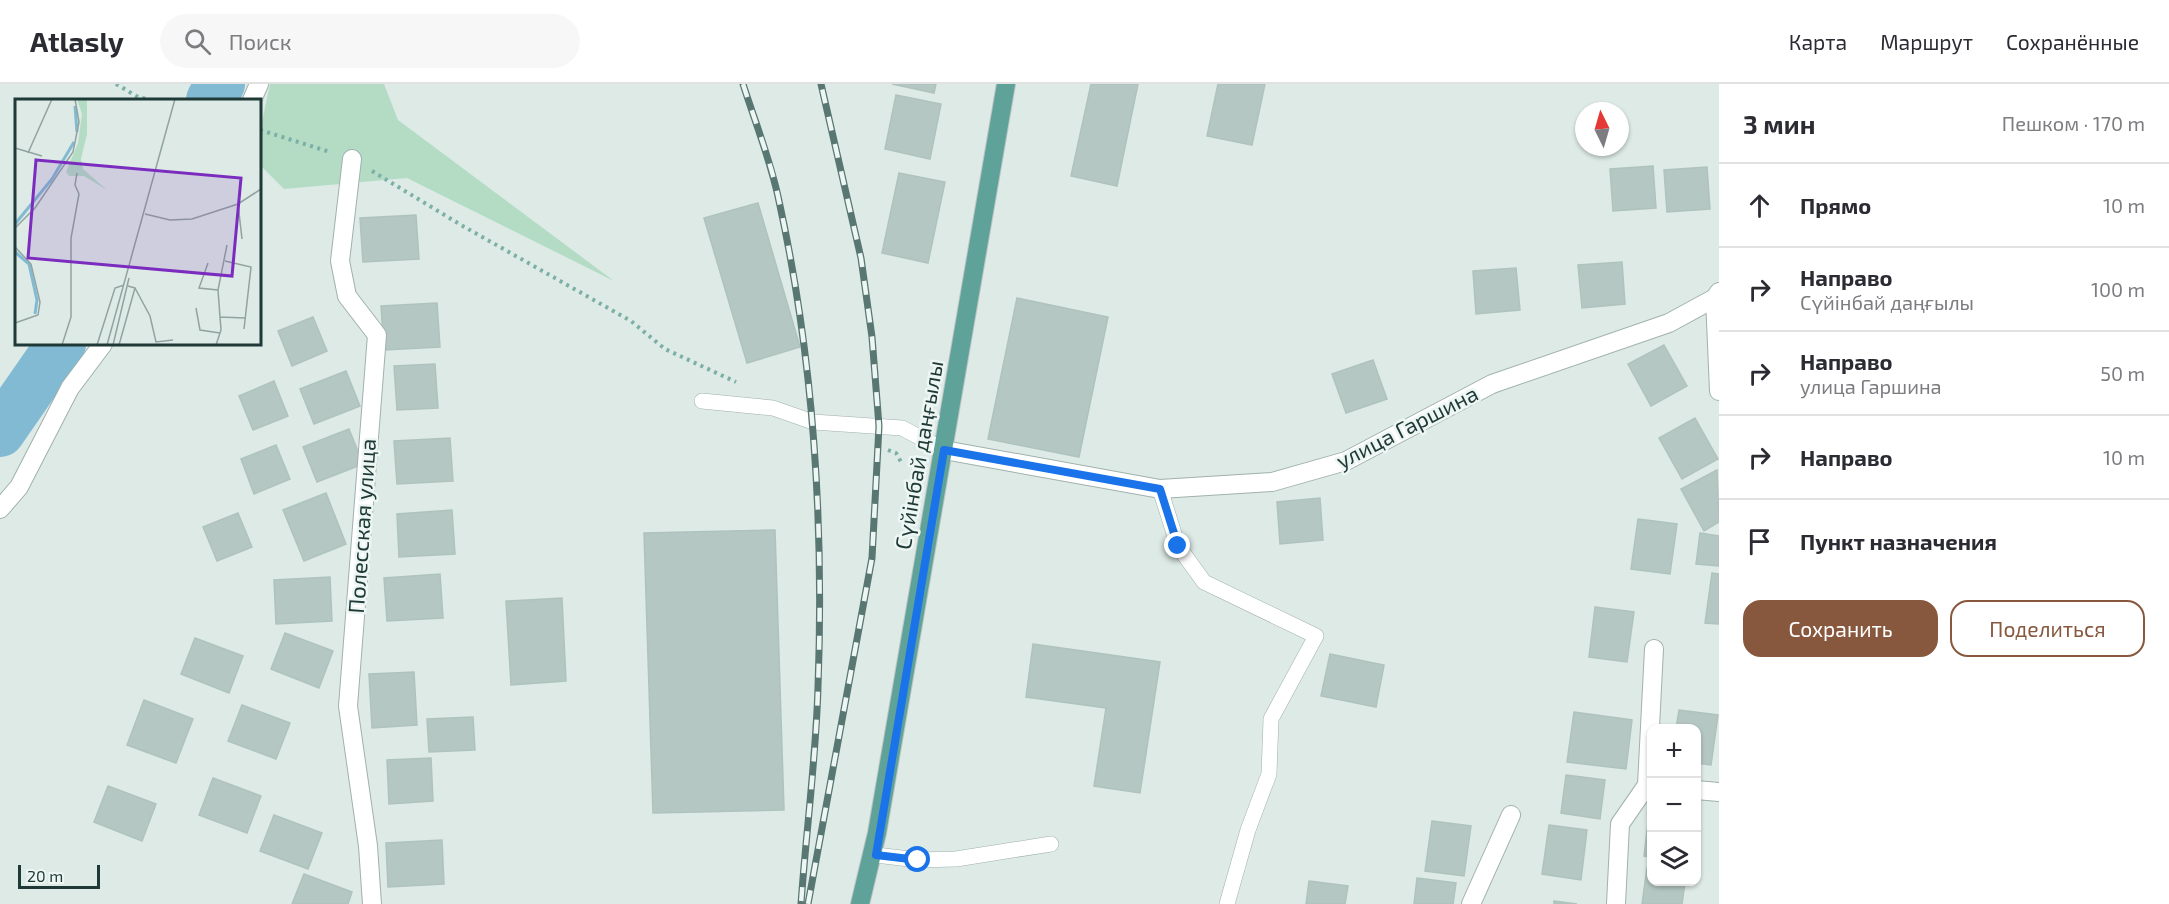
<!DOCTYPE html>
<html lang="ru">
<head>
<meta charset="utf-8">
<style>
  :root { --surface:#fff; --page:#f7f7f7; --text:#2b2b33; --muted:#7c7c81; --line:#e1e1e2; --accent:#87583e }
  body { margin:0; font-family:"Exo 2",sans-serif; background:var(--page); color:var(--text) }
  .controls { position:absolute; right:18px; bottom:18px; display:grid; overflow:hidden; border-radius:12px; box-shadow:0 2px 4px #0004 }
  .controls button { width:54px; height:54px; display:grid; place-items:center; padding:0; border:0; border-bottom:2px solid var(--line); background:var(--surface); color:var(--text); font:30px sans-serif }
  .compass { position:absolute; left:1575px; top:18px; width:54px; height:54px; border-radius:50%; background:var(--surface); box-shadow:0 2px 4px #0004; rotate:355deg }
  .scale { position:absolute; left:18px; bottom:15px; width:82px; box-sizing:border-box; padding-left:6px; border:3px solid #1e3936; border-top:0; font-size:16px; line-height:21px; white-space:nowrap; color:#1e3936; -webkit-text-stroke:4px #edf6f3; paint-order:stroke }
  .stop { position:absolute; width:18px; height:18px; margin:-14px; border:4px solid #1a73e8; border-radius:50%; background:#fff }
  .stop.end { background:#1a73e8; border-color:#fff; box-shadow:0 2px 6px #0008 }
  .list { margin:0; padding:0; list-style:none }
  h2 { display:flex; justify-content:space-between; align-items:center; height:78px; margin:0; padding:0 24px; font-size:26px }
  h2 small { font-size:20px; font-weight:400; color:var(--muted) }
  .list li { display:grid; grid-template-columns:39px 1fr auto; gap:18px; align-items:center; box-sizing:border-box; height:84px; padding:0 24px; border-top:2px solid var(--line) }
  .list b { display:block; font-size:22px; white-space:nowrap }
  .list p { margin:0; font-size:20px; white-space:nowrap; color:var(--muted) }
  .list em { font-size:20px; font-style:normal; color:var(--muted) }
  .actions { display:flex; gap:12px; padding:18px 24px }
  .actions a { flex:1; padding:14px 0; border:2px solid var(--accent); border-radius:18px; text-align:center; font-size:21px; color:var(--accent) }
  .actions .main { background:var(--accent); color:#fff }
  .icon { flex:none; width:33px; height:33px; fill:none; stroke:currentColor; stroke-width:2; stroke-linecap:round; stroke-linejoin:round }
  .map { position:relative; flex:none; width:1719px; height:820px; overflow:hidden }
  header { display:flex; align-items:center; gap:36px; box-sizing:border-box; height:84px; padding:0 30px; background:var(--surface); border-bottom:2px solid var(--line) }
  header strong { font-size:28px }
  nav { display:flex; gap:33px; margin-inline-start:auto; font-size:21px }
  .search { width:420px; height:54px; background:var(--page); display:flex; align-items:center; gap:15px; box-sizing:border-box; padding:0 21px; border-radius:33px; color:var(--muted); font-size:22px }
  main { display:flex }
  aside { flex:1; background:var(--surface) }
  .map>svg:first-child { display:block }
  .green { fill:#b4dcc5 }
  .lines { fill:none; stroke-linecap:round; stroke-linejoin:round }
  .river { stroke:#81bad2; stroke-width:50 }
  .building { fill:#b5c7c2; stroke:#afc3be; stroke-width:1.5 }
  .service-casing { stroke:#a0b1ae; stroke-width:16 }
  .minor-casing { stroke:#a0b1ae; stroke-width:20 }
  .tertiary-casing { stroke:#a0b1ae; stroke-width:20 }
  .primary-casing { stroke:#bcc4c3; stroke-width:20 }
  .path { stroke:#7cafa6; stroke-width:4; stroke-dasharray:3 4.5; stroke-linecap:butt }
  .service { stroke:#fff; stroke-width:15 }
  .minor { stroke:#fff; stroke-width:18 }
  .tertiary { stroke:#fff; stroke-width:18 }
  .primary { stroke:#5fa29a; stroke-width:18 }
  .rail-casing { stroke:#587672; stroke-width:7 }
  .rail { stroke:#edf6f3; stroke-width:4.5; stroke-dasharray:14; stroke-linecap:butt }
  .route { stroke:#1a73e8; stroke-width:8 }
  .labels { text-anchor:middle; stroke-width:5; stroke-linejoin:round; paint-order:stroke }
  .street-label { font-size:22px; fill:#1e3936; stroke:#edf6f3 }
  .inset-river { fill:none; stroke:#81bad2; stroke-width:3 }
  .inset-road { fill:none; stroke:#91a3a0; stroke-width:1.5 }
  .view { fill:#7b2cbf; fill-opacity:0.15; stroke:#7b2cbf; stroke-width:3 }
  .inset-edge { fill:none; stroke:#1e3936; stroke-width:3 }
</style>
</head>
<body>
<header>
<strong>Atlasly</strong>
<div class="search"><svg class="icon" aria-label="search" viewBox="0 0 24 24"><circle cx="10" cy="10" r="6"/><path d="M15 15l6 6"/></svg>Поиск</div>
<nav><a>Карта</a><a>Маршрут</a><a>Сохранённые</a></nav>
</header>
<main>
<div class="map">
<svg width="1719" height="820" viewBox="0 0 1719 820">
  <rect width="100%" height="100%" fill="#ddeae6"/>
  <path class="green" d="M270 0H384L398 36 614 197 407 94 284 105 260 81V47Z"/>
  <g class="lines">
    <path class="river" d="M211 16 220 0
      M0 348 61 260"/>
  </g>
  <path class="building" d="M892 0H936L934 9Z
    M1091 0H1138L1117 102 1071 92Z
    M1218 0H1265L1252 61 1207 52Z
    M896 11 941 20 930 75 885 65Z
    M1653 82 1656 124 1613 127 1610 85Z
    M1707 83 1710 125 1667 128 1664 86Z
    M899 89 945 98 928 179 882 169Z
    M758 119 800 263 747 279 704 134Z
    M416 131 419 175 363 178 360 134Z
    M1622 178 1625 220 1582 224 1578 181Z
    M1516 184 1520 226 1476 230 1473 187Z
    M1017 214 1108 233 1079 373 988 355Z
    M437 219 440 263 384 266 381 222Z
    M313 233 327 267 292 282 278 247Z
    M1664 261 1687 302 1651 322 1628 280Z
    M1373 276 1387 315 1346 329 1332 290Z
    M435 280 438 324 397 326 394 282Z
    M346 287 360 322 314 340 300 305Z
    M274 297 288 332 253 346 239 312Z
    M1695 334 1718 375 1682 395 1659 354Z
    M349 345 363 380 317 398 303 363Z
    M450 354 453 397 397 400 394 357Z
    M276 361 290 395 254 410 241 375Z
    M1717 386 1719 438 1704 447 1681 405Z
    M326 409 346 460 304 477 283 426Z
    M1320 414 1323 456 1280 460 1277 418Z
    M452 426 455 470 399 473 397 430Z
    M238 429 252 463 217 477 203 443Z
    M1638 435 1677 440 1670 490 1631 485Z
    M775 446 784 726 653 729 644 449Z
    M1700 449 1719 452V482L1696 480Z
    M1712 489 1719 490V540L1705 539Z
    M440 490 443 534 387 537 384 494Z
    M330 493 332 537 276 540 274 496Z
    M562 514 566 597 511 601 506 517Z
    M1595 523 1634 528 1627 578 1589 573Z
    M285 549 333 567 319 604 271 585Z
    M195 554 243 572 229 609 181 590Z
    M1033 560 1160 578 1140 709 1094 702 1106 624 1026 613Z
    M1330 570 1384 581 1376 623 1321 612Z
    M414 588 417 641 372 644 369 590Z
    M144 616 193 635 176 679 127 661Z
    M242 621 290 639 276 675 228 657Z
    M1679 626 1718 631 1711 681 1696 679V644H1676Z
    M1574 628 1632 636 1626 685 1567 678Z
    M473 633 475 666 429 668 427 635Z
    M431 674 433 717 389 720 387 676Z
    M1566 691 1605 696 1600 735 1561 729Z
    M213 694 261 712 247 749 199 731Z
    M108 702 156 720 142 757 94 738Z
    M1650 723H1652V773L1644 772Z
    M274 731 322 749 308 785 260 767Z
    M1432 737 1471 742 1464 792 1425 787Z
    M1549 741 1587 746 1581 796 1542 790Z
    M442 756 444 800 388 803 386 759Z
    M1647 784 1652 785V798H1685L1682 820H1642Z
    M304 790 352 808 348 820H292Z
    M1417 794 1456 799 1453 820H1414Z
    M1309 797 1348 802 1345 820H1306Z
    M1554 817 1577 820H1554Z"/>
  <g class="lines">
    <defs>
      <path id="service" d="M702 317 773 324 813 338 902 344 944 366
        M1160 405 1178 462 1204 498 1316 552 1271 635 1269 690 1248 746 1227 820
        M876 771 918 776 956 775 1051 760"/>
      <path id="minor" d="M252 16 259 0
        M352 75 340 177 347 212 377 251 348 622 368 762 372 820
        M1715 214 1719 307
        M0 425 19 403 70 304 103 260
        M1696 706 1719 708
        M1471 820 1511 731
        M1616 820 1620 740 1647 701 1654 565"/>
      <path id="tertiary" d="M944 366 1160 405 1272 398 1346 377 1492 300 1669 239 1715 214 1719 208"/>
      <path id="primary" d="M860 820 877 749 1006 0"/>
    </defs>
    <use href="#service" class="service-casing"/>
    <use href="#minor" class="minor-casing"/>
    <use href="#tertiary" class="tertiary-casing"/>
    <use href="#primary" class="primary-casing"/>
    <path class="path" d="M116 0 138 13 151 16
      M260 46 330 68
      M372 87 461 141 631 237 665 265 736 298
      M888 366 896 369 901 378"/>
    <use href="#service" class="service"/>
    <use href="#minor" class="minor"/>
    <use href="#tertiary" class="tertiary"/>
    <use href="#primary" class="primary"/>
    <defs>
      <path id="rail" d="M743 0C755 38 771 77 779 117 814 276 824 440 818 603 816 675 806 748 801 820
        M808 820 872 474 879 342 872 253 861 174 821 0"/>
    </defs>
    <use href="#rail" class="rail-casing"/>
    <use href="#rail" class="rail"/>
  </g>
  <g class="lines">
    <path class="route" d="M918 776 876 771 944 366 1160 405 1178 462"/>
  </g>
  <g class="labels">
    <g class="street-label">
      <text transform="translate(1407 343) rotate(-27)" y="8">улица Гаршина</text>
      <text transform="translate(919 371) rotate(-80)" y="8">Сүйінбай даңғылы</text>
      <text transform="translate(362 442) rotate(-86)" y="8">Полесская улица</text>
    </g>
  </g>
  <g transform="translate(15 15)">
    <rect width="246" height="246" fill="#ddeae6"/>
    <path d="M62 0H72V35L66 60 68 70 92 91 69 77H54L51 73 63 44 67 15Z" fill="#b4dcc5"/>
    <path class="inset-river" d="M60 7 62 33M0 125 37 80 59 43M0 153 14 165 22 201 20 215"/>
    <path class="inset-road" d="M0 49 27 57M13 54 37 0M223 105 227 140M130 115 155 121 177 120 223 105 246 90M0 129 20 109 58 53 64 23 60 0M0 148 16 165 25 203 23 216 0 224M210 162 236 168 229 230M193 164 184 189 203 191M120 189 135 217 141 243 158 241M181 209 185 231 205 234M205 218 230 219M47 246 56 218V139L64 95 60 86 62 74M82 246 100 189 109 186M92 246 160 0M98 246 114 179M104 246 120 189 113 187M201 246 206 231 203 191 212 146"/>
    <path class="view" d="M21 61 226 79 217 177 13 159Z"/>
    <rect width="246" height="246" class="inset-edge"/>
  </g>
</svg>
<div class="controls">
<button>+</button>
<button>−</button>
<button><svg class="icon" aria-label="layers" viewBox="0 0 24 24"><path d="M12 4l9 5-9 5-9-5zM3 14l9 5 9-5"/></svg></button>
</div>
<svg class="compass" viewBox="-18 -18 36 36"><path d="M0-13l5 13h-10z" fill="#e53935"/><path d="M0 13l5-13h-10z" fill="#7c7c81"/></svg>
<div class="scale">20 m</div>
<div class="stop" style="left:918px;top:776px"></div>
<div class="stop end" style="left:1178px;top:462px"></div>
</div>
<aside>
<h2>3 мин<small>Пешком · 170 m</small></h2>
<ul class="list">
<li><svg class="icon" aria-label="ahead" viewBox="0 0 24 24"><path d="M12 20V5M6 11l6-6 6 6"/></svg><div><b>Прямо</b></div><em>10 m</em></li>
<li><svg class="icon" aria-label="right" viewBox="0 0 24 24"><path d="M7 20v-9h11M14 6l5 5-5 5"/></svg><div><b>Направо</b><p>Сүйінбай даңғылы</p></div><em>100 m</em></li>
<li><svg class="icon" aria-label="right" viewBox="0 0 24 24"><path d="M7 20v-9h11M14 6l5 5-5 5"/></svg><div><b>Направо</b><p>улица Гаршина</p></div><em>50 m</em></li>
<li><svg class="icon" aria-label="right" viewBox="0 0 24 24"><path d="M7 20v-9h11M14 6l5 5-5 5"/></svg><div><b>Направо</b></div><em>10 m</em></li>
<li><svg class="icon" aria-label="arrive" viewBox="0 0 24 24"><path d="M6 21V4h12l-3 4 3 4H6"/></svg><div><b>Пункт назначения</b></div></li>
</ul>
<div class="actions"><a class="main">Сохранить</a><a>Поделиться</a></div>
</aside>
</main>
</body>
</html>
